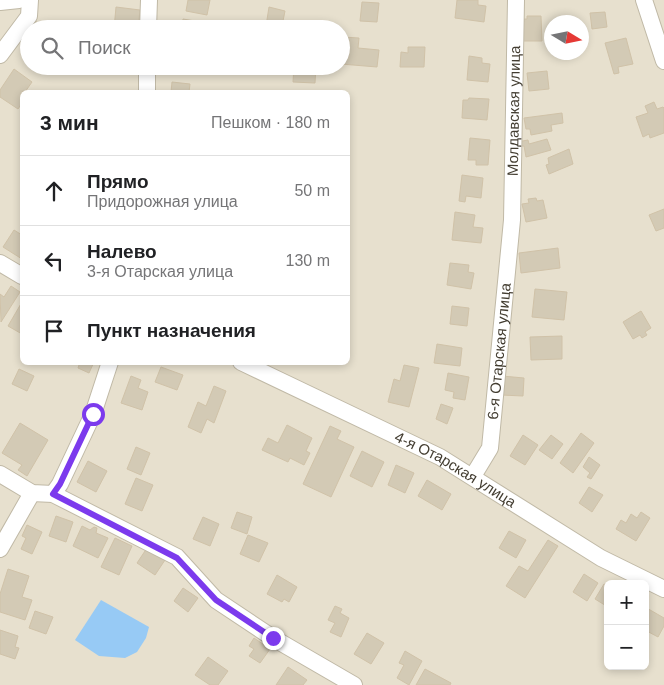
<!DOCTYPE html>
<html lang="ru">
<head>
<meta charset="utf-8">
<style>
  :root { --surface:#fff; --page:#f2f2f2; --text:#202124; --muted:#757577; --line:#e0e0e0 }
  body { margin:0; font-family:Helvetica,sans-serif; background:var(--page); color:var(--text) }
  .controls { position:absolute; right:15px; bottom:15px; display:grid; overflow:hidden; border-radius:8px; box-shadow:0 2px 8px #0003 }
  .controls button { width:45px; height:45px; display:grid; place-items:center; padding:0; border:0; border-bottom:1px solid var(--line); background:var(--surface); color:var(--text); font:25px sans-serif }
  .compass { position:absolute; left:544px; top:15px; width:45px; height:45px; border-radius:50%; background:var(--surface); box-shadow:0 2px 8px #0003; rotate:100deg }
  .stop { position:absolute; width:15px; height:15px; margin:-11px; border:4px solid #7c3aed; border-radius:50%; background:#fff }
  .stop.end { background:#7c3aed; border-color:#fff; box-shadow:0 1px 5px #0008 }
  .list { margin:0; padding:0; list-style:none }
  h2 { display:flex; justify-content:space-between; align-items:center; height:65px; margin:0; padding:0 20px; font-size:21px }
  h2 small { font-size:16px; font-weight:400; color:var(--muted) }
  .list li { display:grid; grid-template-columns:32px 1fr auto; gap:15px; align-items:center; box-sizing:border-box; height:70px; padding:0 20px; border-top:1px solid var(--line) }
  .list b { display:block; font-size:19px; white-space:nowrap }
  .list p { margin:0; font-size:16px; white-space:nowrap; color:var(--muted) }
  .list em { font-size:16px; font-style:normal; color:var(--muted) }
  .icon { flex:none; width:28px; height:28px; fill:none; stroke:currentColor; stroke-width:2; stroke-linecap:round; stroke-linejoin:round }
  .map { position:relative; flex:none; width:664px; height:685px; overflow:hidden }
  .search { position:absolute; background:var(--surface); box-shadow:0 2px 8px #0003; left:20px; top:20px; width:330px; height:55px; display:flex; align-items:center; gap:12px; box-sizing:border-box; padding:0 18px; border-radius:28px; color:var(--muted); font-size:19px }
  .panel { position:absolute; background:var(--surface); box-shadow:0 2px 8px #0003; left:20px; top:90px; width:330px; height:275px; border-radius:8px }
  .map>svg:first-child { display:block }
  .residential { fill:#e7e0ce; fill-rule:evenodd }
  .water { fill:#97caf5 }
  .building { fill:#d3cab5; stroke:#d0c2a8 }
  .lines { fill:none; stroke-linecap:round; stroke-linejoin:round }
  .minor-casing { stroke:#c0b9a6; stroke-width:18 }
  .minor { stroke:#fff; stroke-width:16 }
  .route { stroke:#7c3aed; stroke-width:6 }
  .labels { text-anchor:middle; stroke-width:5; stroke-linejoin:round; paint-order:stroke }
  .street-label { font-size:15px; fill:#433d31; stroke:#fff }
</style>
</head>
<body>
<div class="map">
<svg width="664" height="685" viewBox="0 0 664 685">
  <rect width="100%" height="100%" fill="#f2eee1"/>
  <path class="residential" d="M0 0H664V685H0ZM552 22H582V52H552ZM29 29H341V66H29ZM22 92H348V362H22ZM608 584H645V666H608Z"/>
  <path class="water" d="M101 600 149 627 146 638 137 652 125 658 99 656 75 640Z"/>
  <path class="building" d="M188 0H210L207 15 186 11Z
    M457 0H478V5L486 6 484 22 455 18Z
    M362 2 379 3 377 22 360 21Z
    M116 7 140 10 138 29H114Z
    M269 7 285 11 283 21H286L285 29 266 26Z
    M605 12 607 27 592 29 590 13Z
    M527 16H541L542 41H523V22H524V19H527Z
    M183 19 207 23 206 29H182Z
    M35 21 49 29H30Z
    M343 37 359 38 358 48 379 50 377 67 341 64Z
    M626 38 633 64 618 67 619 73 614 74 605 43Z
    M408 47H425L424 67H400L401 52 408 53Z
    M469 56 482 58V63L490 64 488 82 467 80Z
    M294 66H316L315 83 293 82Z
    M14 69 32 82 25 92H22V103L18 109 0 97V90Z
    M547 71 549 89 529 91 527 73Z
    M172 82 190 84 189 92H171Z
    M469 98 489 99 487 120 462 118 463 100H468Z
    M654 102 657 109 663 107 664 108V133L650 138 649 134 643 137 636 117 648 113 645 106Z
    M562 113 563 123 551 125 552 131 531 135 530 129H526L524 118Z
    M470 138 490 140 488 165H476V160H468Z
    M547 139 551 150 526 157 524 146H518L517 142 528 140 529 144Z
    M569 149 573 164 549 174 546 165 549 164 548 158Z
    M462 175 483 178 481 198 466 196 465 202 459 201Z
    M536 198 537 201 543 200 547 218 526 222 522 204 529 203 528 199Z
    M664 209V228L656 231 649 215Z
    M455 212 475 215 473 227 483 228 481 243 452 240Z
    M14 230 22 235V259L3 247Z
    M558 248 560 268 521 273 519 253Z
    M450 263 469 265 468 272 474 273 471 289 447 285Z
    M11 286 20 292 1 322 0 294 4 297Z
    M535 289 567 292 564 320 532 317Z
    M22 302V334L8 326Z
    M452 306 469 308 467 326 450 324Z
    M641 311 651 328 645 332 647 335 642 338 640 335 633 339 623 322Z
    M562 336V359L531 360 530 337Z
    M437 344 462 348 460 366 434 363Z
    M80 362H94L89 373 78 368Z
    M404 365 419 368 409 407 388 402 394 379 400 381Z
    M161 367 183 375 177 390 155 382Z
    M19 369 34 376 27 391 12 384Z
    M448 373 469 377 465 400 453 398 454 392 445 390Z
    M131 376 141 380 138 388 148 392 142 410 121 403Z
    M502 376 524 378 523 396 501 395Z
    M214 386 226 391 214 423 207 419 201 433 188 427 198 402 206 406Z
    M441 404 453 408 447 424 436 419Z
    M20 423 48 440 27 476 18 470 22 465 2 453Z
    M287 425 312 438 306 451 310 453 304 465 290 458 288 462 262 450 268 438 278 443Z
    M330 426 341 431 337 439 354 447 331 497 303 484Z
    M581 433 594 443 573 473 560 463Z
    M523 435 538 445 525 465 510 456Z
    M551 435 563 444 552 459 539 450Z
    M136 447 150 453 141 475 127 469Z
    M362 451 384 462 372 487 350 476Z
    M589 457 600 465 591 479 587 477 590 473 583 467Z
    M88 461 107 471 96 492 77 482Z
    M396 465 414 473 405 493 388 485Z
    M136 478 153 485 142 511 125 504Z
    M427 480 451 494 442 510 418 496Z
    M589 487 603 495 592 512 579 503Z
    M237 512 252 517 247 534 231 528Z
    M641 512 650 518 636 541 616 529 621 520 626 523 631 514 637 518Z
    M56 516 73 522 66 542 49 536Z
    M203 517 219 524 210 546 193 539Z
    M27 525 42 532 32 554 21 549 26 538 22 536Z
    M82 526 90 530 94 527 97 528 96 533 108 538 98 558 73 546Z
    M509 531 526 540 516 558 499 548Z
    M248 535 268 543 259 562 240 554Z
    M115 538 132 546 119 575 101 567Z
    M548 540 558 546 525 598 506 586 519 566 528 571Z
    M147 548 165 560 155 575 137 563Z
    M8 569 29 576 22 597 32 600 25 620 0 612V594Z
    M584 574 598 583 587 601 573 592Z
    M277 575 297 587 289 602 284 599 282 602 267 594Z
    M604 584 608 586V607L595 599Z
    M183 588 198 598 188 612 174 601Z
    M335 606 342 609 340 613 349 618 341 637 330 632 335 623 328 620Z
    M645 607 664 618V626L658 637 645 630Z
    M35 611 53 617 46 634 29 628Z
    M0 630 18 636 15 647 19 648 15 659 0 654Z
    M367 633 384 643 371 664 354 654Z
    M254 638 270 649 260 663 249 656 254 649 249 646Z
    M405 651 422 661 409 685 397 678 404 665 399 663Z
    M208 657 228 671 218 685H210L195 675Z
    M288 667 307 680 303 685H276Z
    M425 669 451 683 450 685H416Z"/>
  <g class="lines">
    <defs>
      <g id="minor">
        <path d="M644 0 664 61"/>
        <path d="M0 2 19 0"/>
        <path d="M148 29 149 0"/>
        <path d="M0 55 29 16 30 0"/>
        <path d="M147 92V66"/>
        <path d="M0 263 22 276"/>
        <path id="s1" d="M241 362 440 457 601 558 664 589"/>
        <path d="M0 474 32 493 53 494 177 557 216 600 273 638 354 685"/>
        <path id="s2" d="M473 476 490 448 512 220 516 0"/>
        <path d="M53 494 60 484 93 414 110 362"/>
        <path d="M0 549 32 493"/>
      </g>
    </defs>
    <use href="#minor" class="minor-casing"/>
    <use href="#minor" class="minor"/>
  </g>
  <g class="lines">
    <path class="route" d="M93 414 60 484 53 494 177 558 216 600 273 638"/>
  </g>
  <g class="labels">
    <g class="street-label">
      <text dy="5" stroke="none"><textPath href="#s2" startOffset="371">Молдавская улица</textPath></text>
      <text dy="5" stroke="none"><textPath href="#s2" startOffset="130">6-я Отарская улица</textPath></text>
      <text dy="5" stroke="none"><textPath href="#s1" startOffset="240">4-я Отарская улица</textPath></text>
    </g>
  </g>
</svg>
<div class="controls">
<button>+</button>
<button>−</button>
</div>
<svg class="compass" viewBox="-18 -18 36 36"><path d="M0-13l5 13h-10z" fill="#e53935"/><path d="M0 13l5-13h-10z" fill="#757577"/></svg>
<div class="stop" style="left:93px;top:414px"></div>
<div class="stop end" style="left:273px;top:638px"></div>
<div class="search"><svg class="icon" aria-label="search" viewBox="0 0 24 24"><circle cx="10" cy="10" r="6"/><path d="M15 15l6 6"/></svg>Поиск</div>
<section class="panel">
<h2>3 мин<small>Пешком · 180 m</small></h2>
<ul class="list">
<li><svg class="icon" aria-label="ahead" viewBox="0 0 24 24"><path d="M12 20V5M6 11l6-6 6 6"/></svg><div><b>Прямо</b><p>Придорожная улица</p></div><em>50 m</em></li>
<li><svg class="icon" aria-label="left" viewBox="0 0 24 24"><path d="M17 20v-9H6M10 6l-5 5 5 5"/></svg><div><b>Налево</b><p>3-я Отарская улица</p></div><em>130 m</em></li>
<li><svg class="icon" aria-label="arrive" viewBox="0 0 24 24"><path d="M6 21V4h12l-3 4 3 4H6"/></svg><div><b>Пункт назначения</b></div></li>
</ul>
</section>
</div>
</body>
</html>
